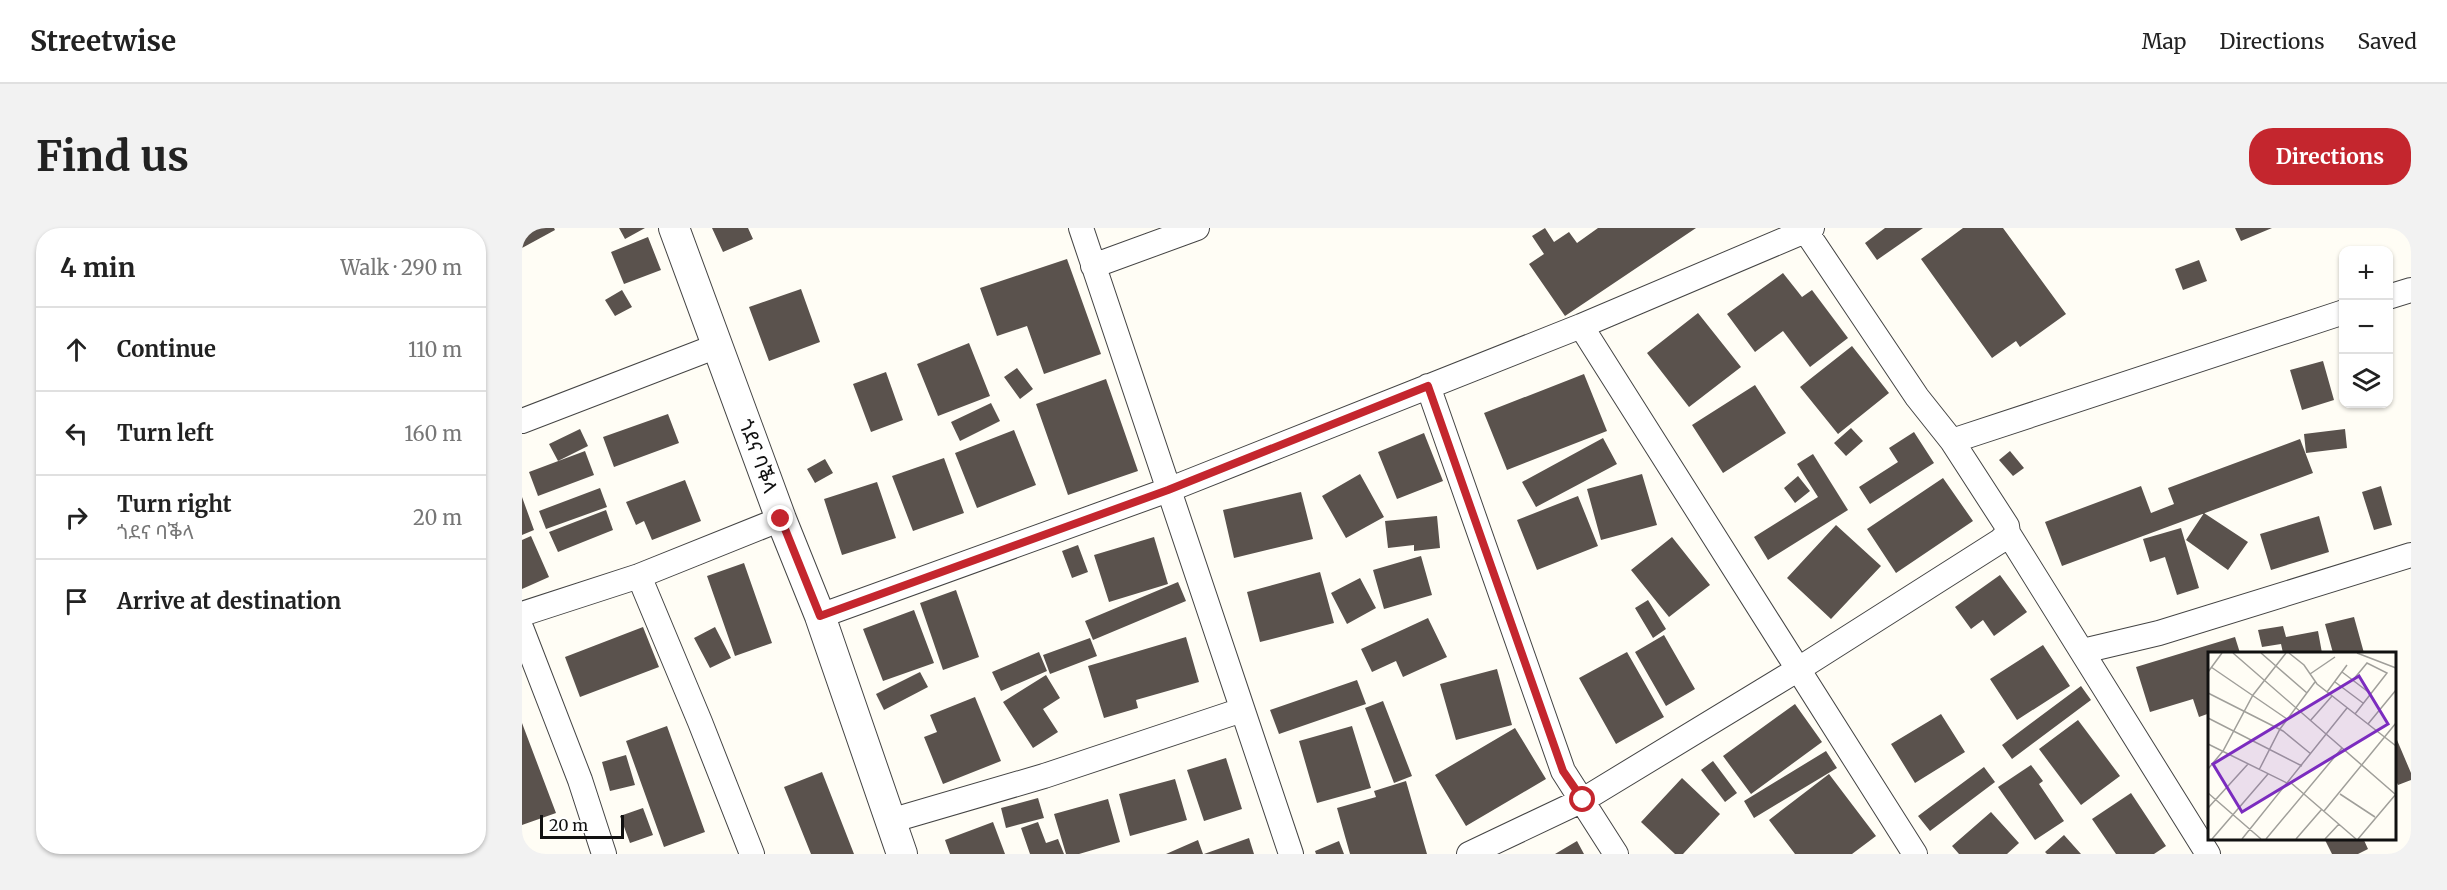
<!DOCTYPE html>
<html lang="en">
<head>
<meta charset="utf-8">
<style>
  :root { --surface:#fff; --page:#f2f2f2; --text:#222; --muted:#767676; --line:#e0e0e0; --accent:#c4262e }
  body { margin:0; font-family:Merriweather,"Noto Sans Ethiopic",serif; background:var(--page); color:var(--text) }
  .controls { position:absolute; right:18px; top:18px; display:grid; overflow:hidden; border-radius:12px; box-shadow:0 2px 4px #0004 }
  .controls button { width:54px; height:54px; display:grid; place-items:center; padding:0; border:0; border-bottom:2px solid var(--line); background:var(--surface); color:var(--text); font:30px sans-serif }
  .scale { position:absolute; left:18px; bottom:15px; width:84px; box-sizing:border-box; padding-left:6px; border:3px solid #111; border-top:0; font-size:16px; line-height:21px; white-space:nowrap; color:#111; -webkit-text-stroke:4px #fff; paint-order:stroke }
  .stop { position:absolute; width:18px; height:18px; margin:-14px; border:4px solid #c4262e; border-radius:50%; background:#fff }
  .stop.end { background:#c4262e; border-color:#fff; box-shadow:0 2px 6px #0008 }
  .list { margin:0; padding:0; list-style:none }
  h2 { display:flex; justify-content:space-between; align-items:center; height:78px; margin:0; padding:0 24px; font-size:26px }
  h2 small { font-size:20px; font-weight:400; color:var(--muted) }
  .list li { display:grid; grid-template-columns:39px 1fr auto; gap:18px; align-items:center; box-sizing:border-box; height:84px; padding:0 24px; border-top:2px solid var(--line) }
  .list b { display:block; font-size:22px; white-space:nowrap }
  .list p { margin:0; font-size:20px; white-space:nowrap; color:var(--muted) }
  .list em { font-size:20px; font-style:normal; color:var(--muted) }
  .icon { flex:none; width:33px; height:33px; fill:none; stroke:currentColor; stroke-width:2; stroke-linecap:round; stroke-linejoin:round }
  .map { position:relative; flex:none; width:1889px; height:626px; overflow:hidden; border-radius:24px }
  header { display:flex; align-items:center; gap:36px; box-sizing:border-box; height:84px; padding:0 30px; background:var(--surface); border-bottom:2px solid var(--line) }
  header strong { font-size:28px }
  nav { display:flex; gap:33px; margin-inline-start:auto; font-size:21px }
  .intro { display:flex; align-items:center; justify-content:space-between; box-sizing:border-box; height:144px; padding:0 36px }
  h1 { margin:0; font-size:42px }
  .button { padding:15px 27px; border-radius:24px; background:var(--accent); color:#fff; font-size:21px; font-weight:700 }
  main { display:flex; gap:36px; padding:0 36px }
  aside { flex:1; background:var(--surface); border-radius:24px; box-shadow:0 2px 4px #0004 }
  .map>svg:first-child { display:block }
  .building { fill:#5a524d }
  .lines { fill:none; stroke-linecap:round; stroke-linejoin:round }
  .minor-casing { stroke:#444; stroke-width:26 }
  .tertiary-casing { stroke:#444; stroke-width:32 }
  .minor { stroke:#fff; stroke-width:24 }
  .tertiary { stroke:#fff; stroke-width:30 }
  .route { stroke:#c4262e; stroke-width:8 }
  .labels { text-anchor:middle; stroke-width:6; stroke-linejoin:round; paint-order:stroke }
  .street-label { font-size:20px; fill:#111; stroke:#fff }
  .inset-road { fill:none; stroke:#a09f9a; stroke-width:1.5 }
  .view { fill:#7b2cbf; fill-opacity:0.15; stroke:#7b2cbf; stroke-width:3 }
  .inset-edge { fill:none; stroke:#111; stroke-width:3 }
</style>
</head>
<body>
<header>
<strong>Streetwise</strong>
<nav><a>Map</a><a>Directions</a><a>Saved</a></nav>
</header>
<div class="intro"><h1>Find us</h1><a class="button">Directions</a></div>
<main>
<aside>
<h2>4 min<small>Walk · 290 m</small></h2>
<ul class="list">
<li><svg class="icon" aria-label="ahead" viewBox="0 0 24 24"><path d="M12 20V5M6 11l6-6 6 6"/></svg><div><b>Continue</b></div><em>110 m</em></li>
<li><svg class="icon" aria-label="left" viewBox="0 0 24 24"><path d="M17 20v-9H6M10 6l-5 5 5 5"/></svg><div><b>Turn left</b></div><em>160 m</em></li>
<li><svg class="icon" aria-label="right" viewBox="0 0 24 24"><path d="M7 20v-9h11M14 6l5 5-5 5"/></svg><div><b>Turn right</b><p>ጎደና ባቕላ</p></div><em>20 m</em></li>
<li><svg class="icon" aria-label="arrive" viewBox="0 0 24 24"><path d="M6 21V4h12l-3 4 3 4H6"/></svg><div><b>Arrive at destination</b></div></li>
</ul>
</aside>
<div class="map">
<svg width="1889" height="626" viewBox="0 0 1889 626">
  <rect width="100%" height="100%" fill="#fffdf5"/>
  <path class="building" d="M0 0H32L33 2 0 20Z
    M97 0H123L103 11Z
    M190 0H226L231 11 201 24Z
    M1023 0 1032 14 1047 4 1055 15 1076 0H1174L1043 88 1007 36 1022 26 1010 8Z
    M1363 0H1401L1355 32 1343 15Z
    M1441 0H1481L1544 86 1498 119 1494 113 1470 130 1399 31Z
    M1713 0H1750L1719 13Z
    M126 9 139 42 102 56 89 24Z
    M545 31 579 126 522 146 505 98 475 108 458 60Z
    M1677 32 1685 53 1661 62 1653 41Z
    M1261 45 1280 69 1290 62 1326 110 1288 139 1261 103 1233 124 1205 86Z
    M279 61 298 114 247 133 227 79Z
    M100 62 110 79 93 88 83 72Z
    M1176 85 1219 139 1167 179 1125 125Z
    M447 115 468 168 416 188 395 136Z
    M1330 118 1367 165 1316 206 1278 159Z
    M1801 133 1812 172 1780 182 1768 142Z
    M495 140 511 161 498 171 482 149Z
    M364 144 381 192 349 204 331 156Z
    M1062 146 1085 203 985 242 962 185Z
    M584 151 616 243 546 267 514 176Z
    M1233 157 1264 205 1201 245 1170 197Z
    M469 175 478 193 438 213 429 194Z
    M146 186 157 215 92 239 81 209Z
    M1329 200 1341 213 1324 228 1312 215Z
    M58 201 66 218 36 233 27 216Z
    M1823 201 1825 220 1784 225 1782 206Z
    M492 202 514 257 455 280 433 225Z
    M1392 204 1412 235 1348 276 1337 259 1376 234 1367 220Z
    M902 205 921 253 875 271 856 224Z
    M1081 210 1095 236 1014 279 1000 254Z
    M1778 211 1791 245 1540 338 1523 294 1619 258 1629 285 1652 276 1646 260Z
    M63 223 72 247 16 268 7 244Z
    M1488 223 1502 240 1491 248 1477 232Z
    M1291 226 1326 282 1246 332 1232 309 1296 269 1275 236Z
    M422 230 442 285 391 303 370 248Z
    M303 231 311 245 293 255 285 241Z
    M838 246 862 289 824 310 800 268Z
    M1120 246 1135 297 1079 312 1065 261Z
    M1276 248 1288 263 1273 275 1262 260Z
    M1421 250 1451 293 1374 345 1345 301Z
    M163 252 179 293 130 312 122 293 114 297 104 274Z
    M355 254 374 310 320 327 302 271Z
    M1859 258 1870 297 1852 302 1840 264Z
    M78 260 85 279 24 301 17 283Z
    M779 264 791 311 712 330 701 282Z
    M1056 268 1076 318 1015 342 995 292Z
    M0 269 12 302 0 307Z
    M84 282 91 302 36 324 27 304Z
    M1682 285 1726 314 1706 342 1664 312Z
    M915 288 918 320 892 323V317L866 320 863 293Z
    M1797 288 1807 324 1749 342 1738 306Z
    M1314 297 1359 338 1309 391 1265 350Z
    M1659 300 1677 360 1655 367 1643 329 1628 334 1621 311Z
    M9 308 27 349 0 361V312Z
    M632 309 646 356 587 374 572 327Z
    M1150 309 1188 357 1147 389 1109 342Z
    M556 317 566 344 550 350 540 323Z
    M899 328 910 367 862 381 851 342Z
    M222 335 250 415 213 428 185 348Z
    M798 344 812 395 738 414 725 364Z
    M1478 347 1505 384 1472 408 1461 392 1449 401 1433 379Z
    M838 350 854 380 825 396 809 365Z
    M656 354 664 373 571 412 563 393Z
    M434 362 457 429 421 442 398 375Z
    M1126 372 1144 401 1131 410 1113 380Z
    M392 382 412 435 361 453 341 401Z
    M1832 389 1842 425H1811L1803 396Z
    M906 390 925 429 881 449 874 433 850 444 839 421Z
    M1761 398 1764 409 1796 403 1800 425H1761L1759 416 1740 419 1736 402Z
    M121 399 137 439 58 469 43 429Z
    M193 399 209 430 188 440 172 410Z
    M1142 407 1173 461 1144 478 1113 424Z
    M664 409 677 454 614 472 616 480 582 490 566 438Z
    M1713 409 1718 425H1688V485L1677 489 1671 471 1628 484 1614 439Z
    M568 410 575 428 528 446 521 427Z
    M1521 417 1548 458 1495 492 1468 451Z
    M517 424 525 443 479 463 470 444Z
    M1105 424 1142 489 1094 516 1057 450Z
    M975 441 990 497 934 512 918 456Z
    M398 444 406 459 362 482 354 466Z
    M524 447 538 470 521 481 536 504 511 520 481 474Z
    M835 452 844 476 757 506 748 482Z
    M1559 458 1569 472 1490 531 1480 517Z
    M453 469 479 533 421 556 402 509 415 504 408 487Z
    M861 473 890 548 872 555 843 480Z
    M1273 476 1300 514 1229 566 1201 528Z
    M1419 486 1443 524 1393 555 1369 516Z
    M1556 492 1598 548 1559 577 1517 521Z
    M0 495 34 585 0 597Z
    M145 498 183 604 142 619 104 513Z
    M830 498 849 560 795 575 777 513Z
    M993 500 1024 551 944 598 913 547Z
    M1875 512 1889 545V552L1876 557 1872 549V513Z
    M1304 523 1315 540 1232 590 1222 573Z
    M104 527 113 557 88 563 80 534Z
    M704 530 720 581 682 593 665 542Z
    M1191 533 1215 565 1203 574 1179 542Z
    M1509 537 1521 553 1517 556 1542 593 1513 612 1476 559Z
    M1462 539 1473 554 1408 603 1396 588Z
    M300 544 332 626H289L262 559Z
    M1307 546 1354 608 1330 626H1273L1247 592Z
    M1160 550 1198 586 1161 626H1153L1119 594Z
    M653 551 665 592 608 608 597 566Z
    M884 553 905 626H828L815 580 854 569 852 563Z
    M1609 565 1644 618 1632 626H1594L1570 591Z
    M516 570 522 590 484 600 479 580Z
    M586 571 598 614 557 626H544L532 586Z
    M121 580 131 607 108 615 98 588Z
    M1469 584 1497 615 1485 626H1437L1430 618Z
    M471 594 483 626H428L423 612Z
    M516 594 524 615 536 611 542 626H508L499 600Z
    M1542 607 1559 626H1525L1523 624Z
    M727 610 732 626H682Z
    M1802 610H1841L1846 621 1836 626H1810Z
    M676 612 681 626H644Z
    M817 613 822 626H794L793 623Z
    M1055 613 1062 626H1033Z"/>
  <g class="lines">
    <defs>
      <path id="minor" d="M559 0 769 626
        M1283 2 1395 169 1430 213 1485 298 1486 305 1686 626
        M571 38 675 0
        M1866 69 1889 62
        M1059 98 1393 626
        M906 158 1041 543 1094 626
        M0 193 195 118
        M1430 213 1822 84
        M117 348 178 494 230 626
        M0 386 117 348 259 291
        M298 388 646 262 1059 98 1290 0
        M0 402 58 552 82 626
        M1561 423 1637 405 1889 327
        M368 593 522 548 720 482
        M947 626 1061 572 1275 442 1478 313 1486 305"/>
      <path id="tertiary" d="M152 0 259 291 298 388 380 626"/>
    </defs>
    <use href="#minor" class="minor-casing"/>
    <use href="#tertiary" class="tertiary-casing"/>
    <use href="#minor" class="minor"/>
    <use href="#tertiary" class="tertiary"/>
  </g>
  <g class="lines">
    <path class="route" d="M259 291 298 388 646 262 906 158 1041 543 1061 572"/>
  </g>
  <g class="labels">
    <g class="street-label">
      <text transform="translate(236 228) rotate(70)" y="7">ጎደና ባቕላ</text>
    </g>
  </g>
  <g transform="translate(1686 424)">
    <rect width="188" height="188" fill="#fffdf5"/>
    <path class="inset-road" d="M25 1 187 142M53 1 99 41M81 1 96 13 109 32 188 94M149 1 188 16M3 15 79 67M0 20 14 1M134 20 163 42M102 22 127 5M145 28 159 11 179 21 147 62M127 30 155 51M119 40 139 13M0 41 75 79 103 102M0 66 94 114M102 69 124 44M160 72 188 38M0 92 81 132M0 117 15 99 45 43 78 1M51 118 72 77 107 30M82 130 148 187M0 141 53 187M132 142 167 165M0 156 40 112M116 159 188 71M4 187 60 122M34 187 139 56M58 187 134 96M88 187 114 157M117 187 131 172M150 187 188 142"/>
    <path class="view" d="M151 24 180 72 34 160 5 112Z"/>
    <rect width="188" height="188" class="inset-edge"/>
  </g>
</svg>
<div class="controls">
<button>+</button>
<button>−</button>
<button><svg class="icon" aria-label="layers" viewBox="0 0 24 24"><path d="M12 4l9 5-9 5-9-5zM3 14l9 5 9-5"/></svg></button>
</div>
<div class="scale">20 m</div>
<div class="stop" style="left:1061px;top:572px"></div>
<div class="stop end" style="left:259px;top:291px"></div>
</div>
</main>
</body>
</html>
